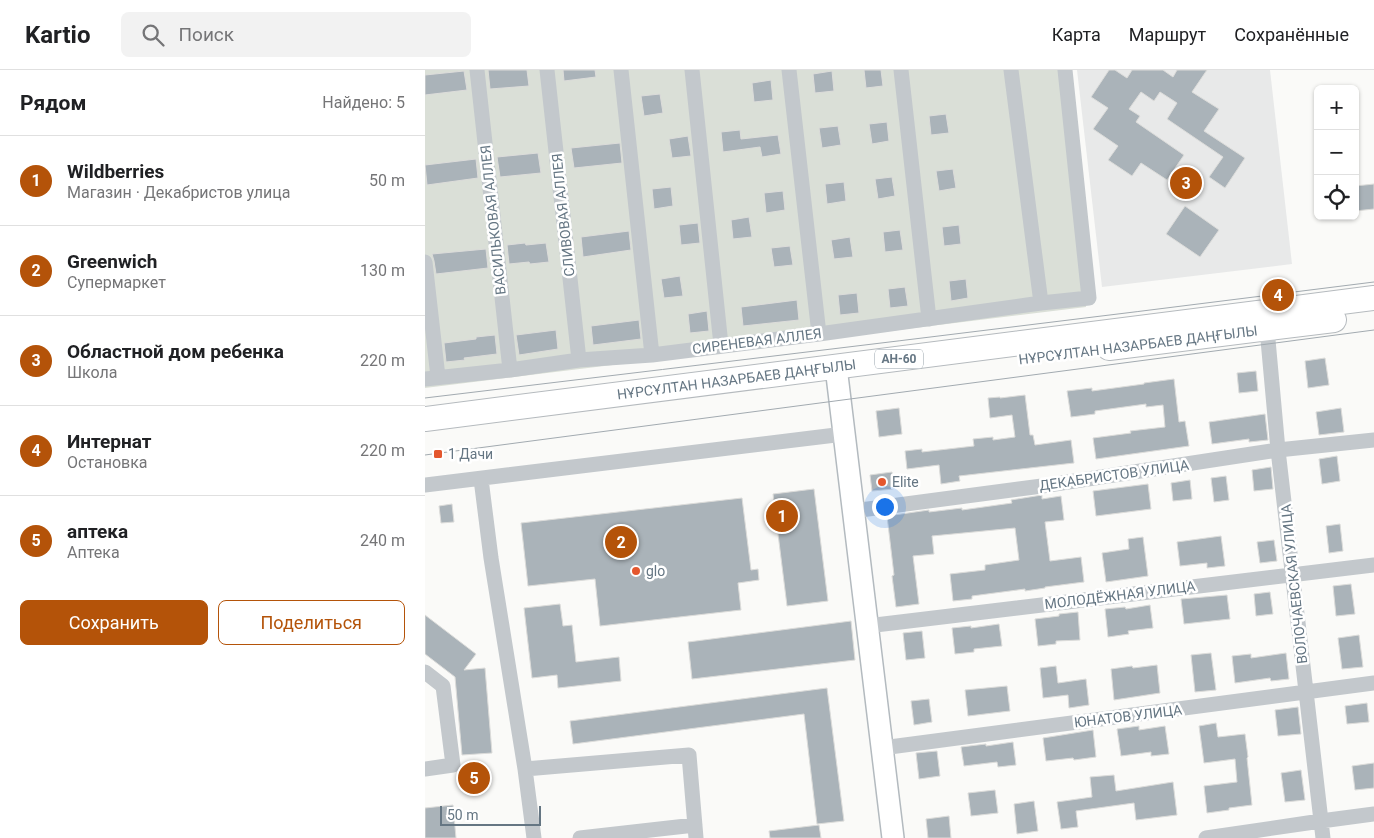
<!DOCTYPE html>
<html lang="ru">
<head>
<meta charset="utf-8">
<style>
  :root { --surface:#fff; --page:#f2f2f2; --text:#202124; --muted:#757577; --line:#e0e0e0; --accent:#b45309 }
  body { margin:0; font-family:Roboto,sans-serif; background:var(--page); color:var(--text) }
  .controls { position:absolute; right:15px; top:15px; display:grid; overflow:hidden; border-radius:8px; box-shadow:0 1px 4px #0004 }
  .controls button { width:45px; height:45px; display:grid; place-items:center; padding:0; border:0; border-bottom:1px solid var(--line); background:var(--surface); color:var(--text); font:25px sans-serif }
  .scale { position:absolute; left:15px; bottom:12px; width:101px; box-sizing:border-box; padding-left:5px; border:2px solid #657683; border-top:0; font-size:14px; line-height:18px; white-space:nowrap; color:#657683; -webkit-text-stroke:4px #fff; paint-order:stroke }
  .you { position:absolute; left:459px; top:436px; width:18px; height:18px; margin:-12px; border:4px solid #fff; border-radius:50%; background:#1a73e8; box-shadow:0 0 0 8px #1a73e833 }
  .badge { display:grid; place-items:center; width:32px; height:32px; border-radius:50%; background:var(--accent); color:#fff; font-size:16px; font-weight:700 }
  .pin { position:absolute; translate:-50% -50%; border:2px solid #fff; box-shadow:0 1px 5px #0006 }
  .list { margin:0; padding:0; list-style:none }
  h2 { display:flex; justify-content:space-between; align-items:center; height:65px; margin:0; padding:0 20px; font-size:21px }
  h2 small { font-size:16px; font-weight:400; color:var(--muted) }
  .list li { display:grid; grid-template-columns:32px 1fr auto; gap:15px; align-items:center; box-sizing:border-box; height:90px; padding:0 20px; border-top:1px solid var(--line) }
  .list b { display:block; font-size:19px; white-space:nowrap }
  .list p { margin:0; font-size:16px; white-space:nowrap; color:var(--muted) }
  .list em { font-size:16px; font-style:normal; color:var(--muted) }
  .actions { display:flex; gap:10px; padding:15px 20px }
  .actions a { flex:1; padding:11px 0; border:1px solid var(--accent); border-radius:8px; text-align:center; font-size:18px; color:var(--accent) }
  .actions .main { background:var(--accent); color:#fff }
  .icon { flex:none; width:28px; height:28px; fill:none; stroke:currentColor; stroke-width:2; stroke-linecap:round; stroke-linejoin:round }
  .map { position:relative; flex:none; width:949px; height:768px; overflow:hidden }
  header { display:flex; align-items:center; gap:30px; box-sizing:border-box; height:70px; padding:0 25px; background:var(--surface); border-bottom:1px solid var(--line) }
  header strong { font-size:24px }
  nav { display:flex; gap:28px; margin-inline-start:auto; font-size:18px }
  .search { width:350px; height:45px; background:var(--page); display:flex; align-items:center; gap:12px; box-sizing:border-box; padding:0 18px; border-radius:8px; color:var(--muted); font-size:19px }
  main { display:flex }
  aside { flex:1; background:var(--surface) }
  .map>svg:first-child { display:block }
  .built { fill:#e8e9e9 }
  .green { fill:#dadfd7 }
  .building { fill:#aab3b9; stroke:#dcdcda }
  .lines { fill:none; stroke-linecap:round; stroke-linejoin:round }
  .secondary-casing { stroke:#b3babf; stroke-width:24 }
  .primary-casing { stroke:#b5babe; stroke-width:26 }
  .street { stroke:#c3c8cc; stroke-width:15 }
  .secondary { stroke:#fff; stroke-width:21 }
  .primary { stroke:#fff; stroke-width:24 }
  .tram { stroke:#a2aab0; stroke-width:1 }
  .poi-dot { fill:#e4572e; stroke:#fff; stroke-width:2 }
  .labels { text-anchor:middle; stroke-width:5; stroke-linejoin:round; paint-order:stroke }
  .shield { fill:#fff; stroke:#939fa8; stroke-width:1 }
  .shield-label { font-size:12px; font-weight:bold; fill:#657683 }
  .street-label { font-size:14px; fill:#657683; stroke:#fff }
  .poi-label { font-size:14px; fill:#657683; stroke:#fff; text-anchor:start }
</style>
</head>
<body>
<header>
<strong>Kartio</strong>
<div class="search"><svg class="icon" aria-label="search" viewBox="0 0 24 24"><circle cx="10" cy="10" r="6"/><path d="M15 15l6 6"/></svg>Поиск</div>
<nav><a>Карта</a><a>Маршрут</a><a>Сохранённые</a></nav>
</header>
<main>
<aside>
<h2>Рядом<small>Найдено: 5</small></h2>
<ul class="list">
<li><span class="badge">1</span><div><b>Wildberries</b><p>Магазин · Декабристов улица</p></div><em>50 m</em></li>
<li><span class="badge">2</span><div><b>Greenwich</b><p>Супермаркет</p></div><em>130 m</em></li>
<li><span class="badge">3</span><div><b>Областной дом ребенка</b><p>Школа</p></div><em>220 m</em></li>
<li><span class="badge">4</span><div><b>Интернат</b><p>Остановка</p></div><em>220 m</em></li>
<li><span class="badge">5</span><div><b>аптека</b><p>Аптека</p></div><em>240 m</em></li>
</ul>
<div class="actions"><a class="main">Сохранить</a><a>Поделиться</a></div>
</aside>
<div class="map">
<svg width="949" height="768" viewBox="0 0 949 768">
  <rect width="100%" height="100%" fill="#fafaf8"/>
  <path class="built" d="M652 0H845L867 194 677 217Z"/>
  <path class="green" d="M0 0H636L661 237 0 318Z"/>
  <path class="building" d="M63 0H102L104 16 65 19Z
    M138 0H170L171 7 139 11Z
    M439 0H456L458 16 441 18Z
    M684 0H690L702 8 707 0H738L748 7 752 0H782L767 22 794 39 779 61 820 88 800 118 784 107 798 87 742 49 752 33 735 22 729 31 716 22 704 39 715 46 711 52 759 85 742 110 716 93 707 106 683 90 693 76 668 59 683 38 666 27Z
    M39 1 42 20 0 25V5Z
    M407 1 409 21 390 23 388 4Z
    M346 10 348 30 329 32 327 13Z
    M235 24 238 43 219 46 216 26Z
    M521 44 524 63 506 65 504 46Z
    M462 52 464 71 447 74 444 54Z
    M413 56 416 75 397 78 394 58Z
    M315 60 316 69 353 65 356 84 337 87 335 77 298 82 296 62Z
    M263 66 266 86 247 88 244 69Z
    M195 73 197 93 149 98 146 78Z
    M113 83 116 103 75 107 72 87Z
    M51 89 53 108 2 115 0 95Z
    M528 99 531 118 514 121 511 101Z
    M467 107 470 126 453 129 450 109Z
    M419 112 421 131 402 134 400 114Z
    M949 114V139L930 141V116Z
    M246 117 248 136 229 139 227 119Z
    M358 121 360 140 341 143 339 123Z
    M760 136 794 160 775 187 741 164Z
    M324 147 327 167 308 169 306 150Z
    M273 153 275 173 256 175 254 155Z
    M534 155 536 174 519 176 517 157Z
    M475 160 478 180 460 182 458 162Z
    M204 161 206 180 158 187 156 167Z
    M425 167 428 187 409 189 406 170Z
    M100 173 101 175 121 173 124 192 105 194 104 192 84 194 82 175Z
    M365 176 368 195 349 197 346 178Z
    M61 179 63 198 11 204 9 191 7 184Z
    M255 206 258 226 239 228 236 209Z
    M541 209 543 228 526 231 524 211Z
    M480 217 483 236 465 238 463 219Z
    M432 223 434 243 415 245 413 225Z
    M372 230 374 250 318 256 316 237Z
    M282 241 284 261 265 263 263 244Z
    M214 250 216 269 168 275 166 256Z
    M131 260 133 279 94 285 91 265Z
    M70 265 72 284 39 288 40 290 21 292 19 273 51 269V267Z
    M900 288 904 315 883 318 880 291Z
    M831 301 833 321 814 323 812 303Z
    M749 309 754 352 760 351 764 376 671 389 668 368 706 363 705 361 740 357 738 335 721 337V334L670 341V344L646 347 642 321 667 318V321L719 314V313Z
    M600 325 605 365H608L610 375 646 370 649 393 534 406 535 411 516 414 514 395 482 399 480 381 497 379V382L549 376 548 369 568 367V370L590 367 587 345 565 348 563 328 575 327V328Z
    M474 338 477 364 454 367 451 341Z
    M916 338 919 362 894 365 891 342Z
    M840 344 843 370 824 372V369L787 374 784 352Z
    M912 386 915 411 897 414 894 389Z
    M846 397 848 419 829 421 827 400Z
    M467 402 469 419 447 421 445 405Z
    M801 406 804 430 789 432 786 408Z
    M765 410 767 429 748 431 746 413Z
    M723 414 726 439 671 446 668 421Z
    M389 419 403 531 362 536 348 424Z
    M617 425V429L636 426 639 450 620 452 625 491 656 487 659 512 620 517V518L600 521V519L547 526V529L528 531 525 504 560 500V495L594 490 590 458 507 466 509 484 488 486 494 534 471 537 467 506 469 505 462 446 504 440V442L537 438V440L587 433 586 430Z
    M317 428 326 500 333 499 334 510 313 513 316 540 175 556 170 509 103 516 96 453Z
    M27 434 29 452 16 453 14 436Z
    M915 454 918 481 904 483 901 456Z
    M796 466 800 496 782 498V493L755 496 752 472Z
    M718 467 723 506 681 512 677 483 704 479 703 469Z
    M849 470 852 491 835 493 832 472Z
    M926 514 930 544 911 546 908 516Z
    M845 522 848 544 831 546 829 524Z
    M802 525 805 549 759 554 756 529Z
    M135 534 138 556 147 555 151 592 194 587 196 611 133 618 132 605 107 608 99 538Z
    M725 535 728 558 703 561 704 564 683 567 680 539 700 537 701 539Z
    M653 542 655 570 631 571V574L613 576 610 549 634 546V544Z
    M0 545 51 584 39 600 60 598 67 683 37 685 30 607 0 584Z
    M426 551 430 590 267 609 263 572Z
    M574 554 577 576 549 579V582L530 584 527 558 546 556V558Z
    M497 561 500 588 481 590 478 563Z
    M934 565 938 597 917 599 913 568Z
    M786 583 791 620 770 622 766 585Z
    M861 583 864 609 846 611 845 608 810 613 807 586 826 584V588Z
    M732 595 735 623 689 630 686 599 707 596 708 598Z
    M631 596 633 613 661 609 664 635 644 638 643 625 618 628 615 598Z
    M582 616 585 641 543 646 540 620Z
    M402 618 419 751 392 754 379 644 148 674 145 651Z
    M504 629 507 652 489 655 486 631Z
    M942 633 944 652 922 654 920 636Z
    M873 637 876 664 853 666 850 640Z
    M791 653 793 667 820 664 823 687 822 688 827 735 804 738V740L782 743 779 716 812 712 810 689 779 693 774 656Z
    M714 656V660L740 656 744 684 726 686V682L696 686 692 659Z
    M668 660 671 687 649 690 648 688 621 691 618 668Z
    M588 672 591 695 573 697 572 692 539 696 536 677 561 674V676Z
    M512 681 515 706 494 709 491 683Z
    M949 693V718L930 720 927 696Z
    M876 700 880 730 860 732 856 703Z
    M689 705 691 721 748 712 752 745 711 750 709 733 651 741 653 757 636 759 632 732 667 727 665 707Z
    M570 720 573 743 546 746 543 723Z
    M609 731 613 761 592 764 589 734Z
    M28 735 31 768H0V738Z
    M524 746 526 768H503L501 749Z
    M394 755 396 768H345L344 761Z"/>
  <g class="lines">
    <defs>
      <path id="secondary" d="M411 297 468 768"/>
      <g id="primary">
        <path d="M684 278 909 250"/>
        <path id="s1" d="M0 349 949 228"/>
      </g>
    </defs>
    <use href="#secondary" class="secondary-casing"/>
    <use href="#primary" class="primary-casing"/>
    <path class="street" d="M52 0 85 300
      M122 0 154 290
      M196 0 227 285
      M267 0 296 275
      M364 0 394 264
      M476 0 504 249
      M586 0 616 233
      M0 192 13 307
      M842 259 853 380 898 768
      M0 309 85 300 154 290 227 285 394 264 616 233 664 228 640 0
      M56 409 66 488 100 699 109 768
      M0 415 419 364
      M428 441 617 416 853 380 949 370
      M442 556 949 495
      M0 602 18 616 28 695 0 699
      M457 678 949 613
      M100 699 264 685 271 768
      M155 768 270 755
      M781 768 896 751 949 744"/>
    <use href="#secondary" class="secondary"/>
    <use href="#primary" class="primary"/>
    <path class="tram" d="M0 328C317 290 633 252 949 212
      M0 385 949 260"/>
  </g>
  <g class="poi-dot">
    <rect x="8" y="379" width="10" height="10" rx="2.5"/>
    <circle cx="457" cy="412" r="5"/>
    <circle cx="211" cy="501" r="5"/>
  </g>
  <g class="labels">
    <rect class="shield" x="450" y="279.5" width="48" height="19" rx="4"/>
    <g class="shield-label">
      <text x="474" y="293">АН-60</text>
    </g>
    <g class="street-label">
      <text transform="translate(138 145) rotate(-96)" y="5">СЛИВОВАЯ АЛЛЕЯ</text>
      <text transform="translate(68 150) rotate(-96)" y="5">ВАСИЛЬКОВАЯ АЛЛЕЯ</text>
      <text transform="translate(332 271) rotate(-7)" y="5">СИРЕНЕВАЯ АЛЛЕЯ</text>
      <text transform="translate(713 275) rotate(-7)" y="5">НҰРСҰЛТАН НАЗАРБАЕВ ДАҢҒЫЛЫ</text>
      <text dy="5" stroke="none"><textPath href="#s1" startOffset="314">НҰРСҰЛТАН НАЗАРБАЕВ ДАҢҒЫЛЫ</textPath></text>
      <text transform="translate(689 405) rotate(-8)" y="5">ДЕКАБРИСТОВ УЛИЦА</text>
      <text transform="translate(869 514) rotate(-96)" y="5">ВОЛОЧАЕВСКАЯ УЛИЦА</text>
      <text transform="translate(695 525) rotate(-7)" y="5">МОЛОДЁЖНАЯ УЛИЦА</text>
      <text transform="translate(703 646) rotate(-7)" y="5">ЮНАТОВ УЛИЦА</text>
    </g>
    <g class="poi-label">
      <text x="23" y="389">1 Дачи</text>
      <text x="467" y="417">Elite</text>
      <text x="221" y="506">glo</text>
    </g>
  </g>
</svg>
<div class="controls">
<button>+</button>
<button>−</button>
<button><svg class="icon" aria-label="locate" viewBox="0 0 24 24"><circle cx="12" cy="12" r="6"/><path d="M12 2v4M12 18v4M2 12h4M18 12h4"/></svg></button>
</div>
<div class="scale">50 m</div>
<div class="you"></div>
<div class="pin badge" style="left:357px;top:446px">1</div>
<div class="pin badge" style="left:196px;top:472px">2</div>
<div class="pin badge" style="left:761px;top:113px">3</div>
<div class="pin badge" style="left:853px;top:225px">4</div>
<div class="pin badge" style="left:49px;top:708px">5</div>
</div>
</main>
</body>
</html>
